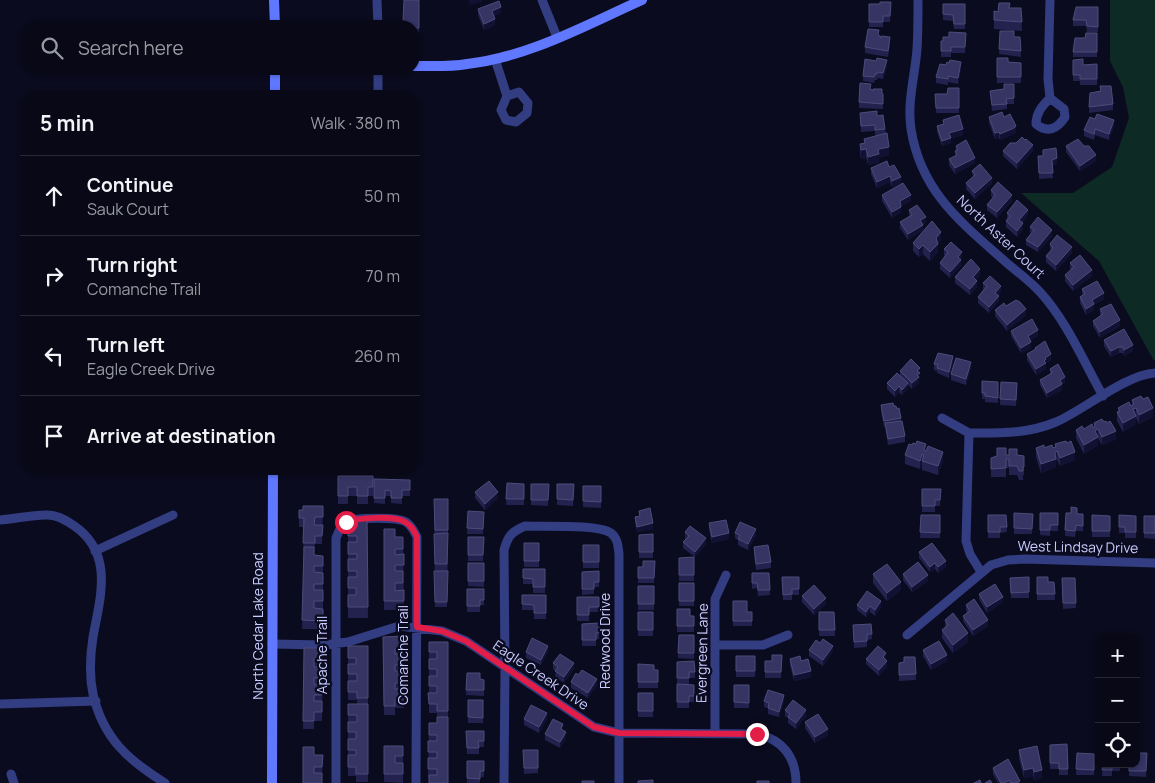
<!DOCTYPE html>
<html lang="en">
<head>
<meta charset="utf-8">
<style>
  :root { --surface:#080817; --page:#161624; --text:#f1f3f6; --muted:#989aa1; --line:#292936 }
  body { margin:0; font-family:Manrope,sans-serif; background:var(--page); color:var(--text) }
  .controls { position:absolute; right:15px; bottom:15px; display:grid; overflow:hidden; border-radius:10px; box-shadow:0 1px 4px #0004 }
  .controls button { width:45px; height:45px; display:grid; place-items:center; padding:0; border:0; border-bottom:1px solid var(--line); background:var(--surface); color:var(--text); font:25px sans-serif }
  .stop { position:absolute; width:15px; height:15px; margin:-11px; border:4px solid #e11d48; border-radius:50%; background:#fff }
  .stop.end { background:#e11d48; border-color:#fff; box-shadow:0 1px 5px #0008 }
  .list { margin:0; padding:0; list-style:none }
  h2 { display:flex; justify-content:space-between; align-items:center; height:65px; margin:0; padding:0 20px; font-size:21px }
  h2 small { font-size:16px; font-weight:400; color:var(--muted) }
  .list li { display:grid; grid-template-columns:32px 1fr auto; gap:15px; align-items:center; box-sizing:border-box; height:80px; padding:0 20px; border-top:1px solid var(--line) }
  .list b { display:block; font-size:19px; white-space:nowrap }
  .list p { margin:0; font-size:16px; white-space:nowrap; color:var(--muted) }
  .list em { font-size:16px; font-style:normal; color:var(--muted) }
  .icon { flex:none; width:28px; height:28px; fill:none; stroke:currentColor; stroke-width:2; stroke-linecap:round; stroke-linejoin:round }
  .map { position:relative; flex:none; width:1155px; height:783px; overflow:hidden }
  .search { position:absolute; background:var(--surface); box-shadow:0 1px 4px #0004; left:20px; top:20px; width:400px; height:55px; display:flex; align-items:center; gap:12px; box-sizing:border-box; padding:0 18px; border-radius:20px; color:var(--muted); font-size:19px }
  .panel { position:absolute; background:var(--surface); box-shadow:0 1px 4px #0004; left:20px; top:90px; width:400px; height:385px; border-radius:20px }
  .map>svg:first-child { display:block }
  .green { fill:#0d2a24 }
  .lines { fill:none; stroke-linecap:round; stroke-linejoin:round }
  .street { stroke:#323d82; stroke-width:9 }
  .secondary { stroke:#6078ff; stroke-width:10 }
  .wall { fill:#23224f }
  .shaded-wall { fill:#121134 }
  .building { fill:#353462; stroke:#4c4c7b }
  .route { stroke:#e11d48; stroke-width:6 }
  .labels { text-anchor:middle; stroke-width:4.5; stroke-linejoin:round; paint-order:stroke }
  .street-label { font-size:14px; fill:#c9ccff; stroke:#0b0b1f }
</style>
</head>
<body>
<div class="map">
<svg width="1155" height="783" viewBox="0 0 1155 783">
  <rect width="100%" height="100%" fill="#0b0b1f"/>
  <path class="green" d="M1110 0H1155V360L1154 361 1099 261 1021 193H1073L1112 167 1129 118 1123 87 1110 61Z"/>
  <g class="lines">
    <path class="street" d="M377 0 378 26
      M542 0 557 37
      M918 0C918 16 918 33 917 49 915 76 907 101 911 129 921 193 963 224 1008 264 1019 273 1031 282 1040 292 1066 320 1084 362 1103 396
      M1050 0 1048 79 1050 98
      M495 59 507 96
      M519 92 528 103 527 113 516 122 506 120 501 110 507 96Z
      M378 96V69
      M1050 98 1064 109 1065 117C1058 128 1048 134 1036 124 1036 113 1042 106 1050 98Z
      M942 418 969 433
      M969 433C999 433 1028 434 1056 422 1084 410 1125 375 1155 373
      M969 433 966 541 970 554 981 572
      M0 520C15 519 31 515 45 515 56 514 65 520 73 525 115 553 100 598 93 637 90 656 89 675 93 694 103 738 128 760 165 783
      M95 551 173 515
      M907 635 991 565 1008 560 1025 559 1155 563
      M272 644 324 645 348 642 399 626 442 631 466 641 594 727 619 733 757 734C782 739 796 757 796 783
      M715 645H763L788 635
      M0 704 96 701
      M715 733V599L726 575
      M11 774 14 783
      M336 783V538C339 531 341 525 347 522 356 517 398 517 406 522 412 526 414 531 417 537L416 783
      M504 783 505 668 504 550C508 536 511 532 525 526 544 527 597 524 611 533 618 539 618 546 619 554V783"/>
    <path class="secondary" d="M274 0 275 26
      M414 66C431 66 450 67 467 64 529 57 586 25 642 0
      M275 96V69
      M272 783 273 469"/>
  </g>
  <path class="wall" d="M404 0H419V37H414V26H403Z
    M869 4 891 8 890 22H883V27H869Z
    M943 4H965V29H954L953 21 943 20Z
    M1098 7V32H1087L1086 26H1073V20Z
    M1010 8H1021L1022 31 994 29V11L998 12Z
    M478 9 501 13 494 16 495 25 484 30 478 15Z
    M1000 31 1014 37H1020L1021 57 999 54Z
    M966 33 965 53H951V57H941V41H943L949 37Z
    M1097 33V57H1073V52L1085 38Z
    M879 35 881 38 890 43 888 57 865 53V47Z
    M997 58 1008 62 1021 63V83H997Z
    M1073 60 1083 65 1097 64V85H1080V81H1073Z
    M949 63 961 68 958 84 948 82V85L936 83V77L946 65Z
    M887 66 883 79 878 78 877 80H875L874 83 863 81V76Z
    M1014 84V104H1007V109L992 111 990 91 1004 89Z
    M1100 86 1113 104V110L1089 113 1090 93 1100 91Z
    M959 88V113H936L935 94H947Z
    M871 89 873 91 883 94V109L859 108V102Z
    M860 113 877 116 885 129 889 155 879 158V163L868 165 866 158 861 159 860 153V144L864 143V139L875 136V131L861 132Z
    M989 117H1004L1016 132 1014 134 1000 140 999 138 995 139 989 123Z
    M1095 119 1114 126 1109 140 1095 135 1094 140 1084 136V130Z
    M943 120 963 135 951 138V143L942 146 937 132V126L943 124Z
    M1025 140 1033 151 1017 169 1003 156V151L1016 143Z
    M956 146 975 163 955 174 949 165V159L955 156Z
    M1066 146H1084L1096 161 1080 171 1066 152Z
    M1043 150 1057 164 1052 165 1053 178 1039 179 1038 156H1043Z
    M889 167 901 183 892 187 890 182 877 188 871 174V168Z
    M972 171 992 183 975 199 966 189V183L973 177Z
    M991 190 1012 201 997 218 987 210V205L993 198 991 196Z
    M882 195 911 201 901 206V212L892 218 882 201Z
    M909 210 926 223 923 224V230L908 240 900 228V222L909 216Z
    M1007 213 1028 215 1022 223 1023 229 1017 237 1006 227V221L1007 219Z
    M1030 227 1052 236 1038 252 1026 245V240L1031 233 1030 232Z
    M941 240 938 245V252L930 261 923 254 919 257 913 251V243Z
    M1050 244 1072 253 1056 271 1046 262V256L1051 250 1050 249Z
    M944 249 962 257 961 259V266L950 278 940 269V263L945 256 944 255Z
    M1070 263 1092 276 1073 291 1065 281V275L1071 270 1070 269Z
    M980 275 976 280 977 287 970 295 955 283V277Z
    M983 283 1001 292 998 295 999 301 989 313 978 303V297L984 289H983Z
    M1082 289 1104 299 1094 305V310L1086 315 1080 303V297L1082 295Z
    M1006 306 1026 315 1007 331 995 316V310Z
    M1100 309 1120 326 1100 338 1093 326V321L1100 316Z
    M1011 331 1038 336 1030 340 1031 348 1021 353 1011 336Z
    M1104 340 1133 351 1124 356 1123 353H1119L1111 357 1104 346Z
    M1035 348 1051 360 1046 363V369L1036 375 1027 360V354L1035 350Z
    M953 362 949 378 937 373V371L934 370V364Z
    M920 368V378L919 379V383L912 389 908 385V389L902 395 899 392 895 397 887 389V383L900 375V371Z
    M971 368 966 385 951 380V374Z
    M1050 369 1065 383 1062 384V390L1047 398 1040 385V380L1050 375Z
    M982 381 998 382V403L985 402V399H982Z
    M1001 382 1017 388 1016 406 1000 405Z
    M1132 400 1153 417 1139 424 1136 418V424L1123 432 1117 421V412H1118V408L1132 405Z
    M881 405 894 406 897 409 901 418V421L905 436V442L888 445 885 426 884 427 881 411Z
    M1104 422 1116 439 1102 445 1098 438V445L1084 454 1076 438V430L1093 428 1094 427V423Z
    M1055 444 1075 460 1060 466 1057 460H1056V467L1041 473 1036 457V448H1053L1055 447Z
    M926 450 943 461 938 475 922 470V463L920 469 905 464V455Z
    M1006 455H1017L1024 456V475H1023V480H1019L1017 475H1009V468H1006V477H991V458Z
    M338 476H373V496H368V504H357V496H348V504H338Z
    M374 479 410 480V496H402V504L391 503V496H385V504L374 503Z
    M507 483 524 484V505H506Z
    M531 484H549L548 506 531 505Z
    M557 484H574L573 506 557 505Z
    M583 486H601V508L583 507Z
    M922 489H941L940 506H935V512H922Z
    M475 492 498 498 485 510 475 498Z
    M434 499H448V542L447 607H435Z
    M323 506 322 544H315L314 555 323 556V629H302L304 551H303L304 527H299V510H303Z
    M468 511 484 512 483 534H467Z
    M639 511 653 529 637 532 635 522V517L639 516Z
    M1014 513 1033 514 1032 534H1014Z
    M1040 513H1058V531H1050V536L1040 535Z
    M1066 513 1083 514V531H1076L1075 537 1065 536Z
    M921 515H940V538H920Z
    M988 515H1006L1007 532 1000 533V538H988Z
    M1092 515 1110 516V537H1092Z
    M1119 515 1136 516V538H1125V533H1119Z
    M1144 516H1155V539L1144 538Z
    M367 517 368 618H348V525H357Z
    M709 523 729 539 712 543 709 529Z
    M384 529 395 537H403L404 610H384Z
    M685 532 706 544 695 557 683 548V542L686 539 685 538Z
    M735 533 756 535 748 550 738 545V540L735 538Z
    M653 534V558H639V535Z
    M468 537H484L483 561H468Z
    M524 543H539V567H524Z
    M583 545H599V568H583Z
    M754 547 771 562V568L756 570 754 553Z
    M919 552 946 567 938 573 935 569 930 572 919 558Z
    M694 557V581H679V558Z
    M655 561 654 583H638V567H643Z
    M468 563H484V587L468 586Z
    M523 569H545V593H533V584H523Z
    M599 571V587H594V594L582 595V572Z
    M752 573H769L770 595 758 596 757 588 752 589Z
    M873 574 901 590 887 601 873 583Z
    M903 574 928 581 912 592 903 580Z
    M782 577H799V595H792V600H783Z
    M1029 577V598H1011L1010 578Z
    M1037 577 1048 582H1054L1055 600H1037Z
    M1062 578H1075L1076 608 1063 609Z
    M679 583H694V606H679Z
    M638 586H654V610H638Z
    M467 589H484V605H480V612H467Z
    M979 594 1003 602 987 613 979 599Z
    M522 595H546V619H534V610H522Z
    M802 596 826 604 814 615 802 602Z
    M577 597H599V612H589V621H577Z
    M733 601 747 612H752V626H733Z
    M857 605 881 607 875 616 870 612 866 617 857 610Z
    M966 605 988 626 973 636 963 621V616L967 613 966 611Z
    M677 609 690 616H694V632H677Z
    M638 612H653V636H638Z
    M819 612H834L835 636H819Z
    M945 620 968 642 953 653 942 638V630L945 628Z
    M599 623V639H596V646H582V624Z
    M871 624 872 639 867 640V647L854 648 853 625Z
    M679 635H694V659L678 658Z
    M404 636V708H395V715H384L383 637Z
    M429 642H448V783L428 778 429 723H437V713H429Z
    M820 643 833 651 823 666 809 656V650Z
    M348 646H368V782H356V776H348V704H357V700H348Z
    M304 648H323L322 721H314V729H303Z
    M923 650 947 661 931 670 923 656Z
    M548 651 541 665 526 658V652Z
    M782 655 781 678H765V661H772Z
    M736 656H755V677H736Z
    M915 657 916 680 899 681V663L904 662Z
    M790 659 801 661 811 677 794 681 790 665Z
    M866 659H886L887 667 879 676 866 664Z
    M677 662 695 672V678H689V684H677Z
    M553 663 574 669 564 683 555 677 556 671 553 669Z
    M638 664 654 670H658V688H638Z
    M467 673 480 679 484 680V696L466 695Z
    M571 682 597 685 588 698 571 688Z
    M677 684 694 685V702H689V708H677Z
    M734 685H749V708H734Z
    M638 693H653V717H638Z
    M468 700H483V723H468Z
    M764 701H784L779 717 768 714V708L764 707Z
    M785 710 806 716 796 729 788 723V718L785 716Z
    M524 719H547L539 733 524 725Z
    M805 722 828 735 815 743 805 728Z
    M466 731H484V747H479V754H467Z
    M563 731 566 738 560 748 545 740V734Z
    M1067 744 1068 775H1059V769H1050V745Z
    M384 746H403V783L384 782Z
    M523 750H538V773L524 774Z
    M1019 750 1042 778 1034 780 1033 776 1024 778 1019 758Z
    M1077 753 1094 754V775H1076Z
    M1147 753 1146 777 1129 776V764Z
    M314 755H323L322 779 303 783Z
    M467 761H484V777H480V783H467Z
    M1103 764H1120V771H1112V776H1102Z
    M993 768 1020 783H998L993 774Z"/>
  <path class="shaded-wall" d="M469 0H482V2L469 5Z
    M501 7V13L492 17V11Z
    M495 19V25L484 30V24Z
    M887 60V66L883 79V73Z
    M961 62V68L958 84V78Z
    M1114 120V126L1109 140V134Z
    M1016 126V132L1014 134 1000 140V134Z
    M963 129V135L951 138V143L942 146V141L949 133Z
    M999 132V138L995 139V133Z
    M1033 145V151L1017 169V163Z
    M889 147V155L879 158V163L868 165V157L879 149Z
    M866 149V158L861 159V150Z
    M1096 155V161L1080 171V166Z
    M975 158V163L955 174V168Z
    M1057 158V164L1052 165V160Z
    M890 176V182L877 188V182Z
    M901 177V183L892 187V181Z
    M992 178V183L975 199V193Z
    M911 195V201L900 207V201Z
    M1012 195V201L997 218V212Z
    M901 207V212L892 218V212Z
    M1028 210V215L1019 226V220Z
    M926 217V223L920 226V220Z
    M1023 223V229L1017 237V231Z
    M923 225V230L908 240V234Z
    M1052 230V236L1038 252V247Z
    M941 232V240L938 245V252L930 261V252L936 238Z
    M923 245V254L919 257V249Z
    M1072 247V253L1056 271V265Z
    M962 252V257L958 262V257Z
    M961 260V266L950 278V272Z
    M980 269V275L973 283V277Z
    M1092 270V276L1073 291V285Z
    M977 281V287L970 295V289Z
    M1001 286V292L995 299V293Z
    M1104 293V299L1094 305V310L1086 315V309L1092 300Z
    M999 296V301L989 313V307Z
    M1026 309V315L1007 331V325Z
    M1120 320V326L1100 338V332Z
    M1038 330V336L1028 341V336Z
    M1031 342V348L1021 353V348Z
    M1133 345V351L1124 356V350Z
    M1119 347V353L1111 357V351Z
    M1051 354V360L1046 363V369L1036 375V369L1044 361 1045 358Z
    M953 356V362L949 378V372Z
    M971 362V368L966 385V379Z
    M920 368V378L919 379V383L912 389V383L917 371Z
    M1065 377V383L1062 384V390L1047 398V393L1060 380Z
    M908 383V389L902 395V390Z
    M899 386V392L895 397V391Z
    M1136 408V424L1123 432V423L1133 409Z
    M1153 408V417L1139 424V415Z
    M1098 429V445L1084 454V445L1095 431Z
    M1116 431V439L1102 445V437Z
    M1057 451 1056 467 1041 473V464L1055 453Z
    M943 452V461L938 475V466Z
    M1075 452V460L1060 466V458Z
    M922 454V463L920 469V461Z
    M498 492V498L485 510V504Z
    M653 523V529L637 532V527Z
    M756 529V535L748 550V544Z
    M729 533V539L712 543V537Z
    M706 538V544L695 557V552Z
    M946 561V567L938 573V567Z
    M935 563V569L930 572V567Z
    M928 575V581L912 592V587Z
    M901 582V590L887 601V593Z
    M1003 597V602L987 613V607Z
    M826 598V604L814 615V609Z
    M881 601V607L875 616V610Z
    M870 606V612L866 617V612Z
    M988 620V626L973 636V630Z
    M968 633V642L953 653V645Z
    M548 646V651L541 665V660Z
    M833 646V651L823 666V660Z
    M886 653V659L883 662V657Z
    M947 655V661L931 670V664Z
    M887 661V667L879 676V670Z
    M574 663V669L564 683V677Z
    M811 671V677L794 681V675Z
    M597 679V685L588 698V693Z
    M784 695V701L779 717V712Z
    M806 710V716L796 729V723Z
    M547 713V719L539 733V727Z
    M828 729V735L815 743V737Z
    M566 732V738L560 748V742Z
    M1033 768V776L1024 778V770Z
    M1042 770V778L1034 780V772Z"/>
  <path class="building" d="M404 0H419V28H414V26H407V22H403Z
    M499 1 501 7 492 11 495 19 484 24 478 9Z
    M880 2H891L890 16H883V22H869V4H880Z
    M999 3H1010L1009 8H1021L1022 22 994 20V11L998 12Z
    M943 4H965V24H954L953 15 943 14Z
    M1076 7H1098V27L1087 26 1086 20H1073Z
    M868 29 879 30 878 34 881 38V36L890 37 888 51 865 47Z
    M1000 31H1014V37H1020L1021 51 999 49Z
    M949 32 966 33 965 47H951V51H941V41H943V37H949Z
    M1086 33H1097V52H1073L1075 38H1085Z
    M877 58 887 60 883 73 878 72 877 74H875L874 77 863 76 865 59 876 61Z
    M997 58H1008V62L1021 63V77H997Z
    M1083 59V65L1097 64V79H1080V75H1073V60Z
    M950 60 961 62 958 78 948 76V79L936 77 940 64 946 65 947 62 949 63Z
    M860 83 871 84 870 88 873 91V89H882V94H883V104L859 102Z
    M1004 84H1014V98L1006 99 1007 104 992 105 990 91 1004 89Z
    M1100 86H1111L1113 104 1089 107 1090 93 1101 91Z
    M948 88H959V108H936L935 94H947Z
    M877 111V116L883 115 885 129 875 130V125L861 126 860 113Z
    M1002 112 1004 117 1010 114 1016 126 1014 128 1000 134 999 132 995 133 989 117Z
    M1097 114 1114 120 1109 134 1095 129 1094 134 1084 130 1090 117 1095 119Z
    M959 115 963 129 949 133 951 138 942 141 937 126 944 124 943 120Z
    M887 133 889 147 879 149 878 150 879 154 868 157 866 149 861 150 860 144 865 143 864 139Z
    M1022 137 1025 140 1026 139 1033 145 1017 163 1003 151 1010 143H1016Z
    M1078 139 1084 146H1089L1096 155 1080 166 1066 146Z
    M966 140 975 158 955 168 949 159 957 155 955 151 958 150 956 146Z
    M1056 148 1057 158 1052 160 1053 173H1039L1038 156H1043V150Z
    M887 161 889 167 894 165 901 177 892 181 890 176 877 182 871 168Z
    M980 164 992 178 975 193 966 183 975 175 972 171Z
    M998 182 1012 195 997 212 987 205 995 195 991 190Z
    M903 183 911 195 900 201 901 207 892 212 882 195Z
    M1017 200 1028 210 1019 220 1023 223 1017 231 1006 221 1010 216 1007 213Z
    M917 205 926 217 920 220 923 225 908 234 900 222 912 215 909 210Z
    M1038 217 1052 230 1038 247 1026 240 1034 230 1030 227Z
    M932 221 941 232 936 238 938 244 930 252 923 245 919 249 913 243Z
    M1057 235 1072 247 1056 265 1046 256 1053 248 1050 244Z
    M951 242 962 252 958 257 961 260 950 272 940 263 948 252 944 249Z
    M1080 255 1092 270 1073 285 1065 275 1074 267 1070 263Z
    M971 259 980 269 973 277 977 281 970 289 955 277Z
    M990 276 1001 286 995 293 999 296 989 307 978 297 987 286 983 283Z
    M1097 281 1104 293 1092 300 1094 304 1086 309 1080 297 1085 294 1082 289Z
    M1016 300 1020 302 1026 309 1007 325 995 310 1004 303 1006 306Z
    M1111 304 1120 320 1100 332 1093 321 1103 314 1100 309Z
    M1032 319 1038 330 1028 336 1031 342 1021 348 1011 331Z
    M1124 329 1133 345 1124 350 1123 347H1119L1111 351 1104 340Z
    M1045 341 1051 354 1045 358 1046 359 1044 361 1046 363 1036 369 1027 354 1036 349 1035 348Z
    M938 353 953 356 949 372 937 368 938 365 934 364Z
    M956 358 971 362 966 379 951 374Z
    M911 359 920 368 917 371 920 373 917 375 919 377 912 383 900 371Z
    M1058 364 1065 377 1060 380 1062 384 1047 393 1040 380 1052 373 1050 369Z
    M897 373 908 383 902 390 899 386 895 391 887 383Z
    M982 381 998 382V398L985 396V393H982Z
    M1001 382 1017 383 1016 400 1000 399Z
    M1141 396 1143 399 1148 397 1153 408 1139 415 1136 408 1133 409 1136 416 1123 423 1117 412 1120 411 1118 408 1129 402 1131 406 1134 404 1132 400Z
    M893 403 894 406H896L897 409 899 408 901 418 884 421 881 405Z
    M1102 419 1104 422 1106 421 1107 423 1110 421 1116 431 1102 437 1098 429 1095 431 1098 437 1084 445 1076 430 1082 426 1084 429 1092 424 1093 428 1095 426 1094 423Z
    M902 421 905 436 888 439 885 423Z
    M917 441 926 444 924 450 926 451 928 446 943 452 938 466 922 461 924 455 922 454 920 461 905 455 909 444 912 445 913 443 916 444Z
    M1066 441 1067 443 1071 441 1075 452 1060 458 1057 451 1055 453 1056 459 1041 464 1036 448 1044 445V448L1052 445 1053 448 1056 447 1055 444Z
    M997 448H1006V455H1009V449H1017V455L1024 456V467H1023V471H1019L1017 466H1009V459H1006V468L991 469V458L997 456Z
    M338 476H373V487H368V496H357V487H348V496H338Z
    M374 479 410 480V490H402V498H391V491L385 490V498H374Z
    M489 481 498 492 485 504 475 492Z
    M507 483 524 484V499H506Z
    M531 484H549L548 500H531Z
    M557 484H574L573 500 557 499Z
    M583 486H601V502L583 501Z
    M922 489H941L940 500H935V506H922Z
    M434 499H448V530H435Z
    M303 506H323V517H315L314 525H323L322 536H315V543H303L304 518H299V510H303Z
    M1071 507 1077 508V514H1083V526L1076 525 1075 531 1065 530 1066 513H1071Z
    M650 508 653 523 637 527 635 517 640 516 639 511Z
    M468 511 484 512 483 529 467 528Z
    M1014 513 1033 514 1032 529 1014 528Z
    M1040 513H1058V525H1050V530H1040Z
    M921 515H940V533L920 532Z
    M988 515H1006L1007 527H1000V532H988Z
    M1092 515 1110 516V531H1092Z
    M1119 515 1136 516V532H1125V527H1119Z
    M1144 516H1155V533H1144Z
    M357 517H367L368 607H348V595H356V588H348V577H357V571H348V559H357V554H348V542H357V536H348V525H357Z
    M726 520 729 533 712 537 709 523Z
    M740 522 756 529 748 544 738 539 740 535 735 533Z
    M690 526 706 538 695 552 683 542 689 536 685 532Z
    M384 529H395V537H403V549H395V555L404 554V565H395V571H403V583H395V591L404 590V601H384Z
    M448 533 447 564H435L434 534Z
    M653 534V552H639V535Z
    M468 537H484L483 555H468Z
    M524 543H539V561H524Z
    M932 543 946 561 938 567 935 563 930 567 919 552Z
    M583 545H599V562H583Z
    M768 545 771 562 756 564 754 547Z
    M304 547H314V555L323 556V566H314V572L323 573V584H314V590H323V601H314V608L323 609V621L302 620Z
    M694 557V575H679V558Z
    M643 561H655L654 578H638V567H643Z
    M918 562 928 575 912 587 903 574Z
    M468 563H484V581H468Z
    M887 564 901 582 887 593 873 574Z
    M523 569H545V587H533V579L523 578Z
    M434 571H448L447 602H435Z
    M599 571V582H594V589H582V572Z
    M752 573H769L770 590H758L757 583H752Z
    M782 577H799V589H792V594L783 595Z
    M1029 577V592L1011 593 1010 578Z
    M1037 577H1048V582H1054L1055 594H1037Z
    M1062 578H1075L1076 603H1063Z
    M679 583H694V601H679Z
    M995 584 1003 597 987 607 979 594Z
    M814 585 826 598 814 609 802 596Z
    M638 586H654V604H638Z
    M467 589H484V600H480V606H467Z
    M867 591 881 601 875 610 870 606 866 612 857 605Z
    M522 595H546V613H534V605L522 604Z
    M577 597H599V607H589V615H577Z
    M974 599 988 620 973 630 963 616 970 611 966 605Z
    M733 601H747V612H752V621H733Z
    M677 609H690V616H694V626H677Z
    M638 612H653V630H638Z
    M819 612H834L835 630H819Z
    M953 613 968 633 953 645 942 630 948 625 945 620Z
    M599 623V633H596V640H582V624Z
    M871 624 872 634H867V641L854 642 853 625Z
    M679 635H694V653H678Z
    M404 636V649H395V654H404V665H395V671H403L404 683H395V689H404V699L395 700V706H384L383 637Z
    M532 638 548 646 541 660 526 652Z
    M823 639 833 646 823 660 809 650 816 640 820 643Z
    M939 641 947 655 931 664 923 650Z
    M429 642H448V711H437V704H429L428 693H437V686H429V676H437V669H429V659H437V652H429Z
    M348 646H368V698H357V692H348V681H357V674H348V664H356V658H348Z
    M878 646 886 653 883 657 887 661 879 670 866 659Z
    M304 648H323V659H314V667H323V678H314V684L322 685V695H314V701H322V712H314V721H303Z
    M560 654 574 663 564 677 555 671 558 667 553 663Z
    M772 655H782L781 672H765V661H772Z
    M736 656H755V671H736Z
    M800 656 801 661 808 659 811 671 794 675 790 659Z
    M904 657H915L916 674 899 675V663L904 662Z
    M694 661 695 672H689V678H677V662Z
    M638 664 654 665V670H658V682H638Z
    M582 670 597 679 588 693 571 682 576 673 578 675Z
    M467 673H480V679L484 680V690H466Z
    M677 684 694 685V696H689V702H677Z
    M734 685H749V703L734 702Z
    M768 690 784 695 779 712 768 708 769 703 764 701Z
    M638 693H653V711H638Z
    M468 700H483V718L468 717Z
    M793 700 806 710 796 723 788 717 790 714 785 710Z
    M348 704H368V774H356V767H348V755H356V750H348V739H356V732H348V722H357V715H348Z
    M531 705 547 713 539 727 524 719Z
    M818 714 828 729 815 737 805 722Z
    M437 717H448V783H429V775H437V769H428V758H437V752H428V741H437V735H429V723H437Z
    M553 719 563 724 561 729 566 732 560 742 545 734Z
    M466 731H484V741H478L479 748H467Z
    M1067 744 1068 769H1059V763H1050V745Z
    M384 746H403V756H395V763H403V774H384Z
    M1037 746 1042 770 1034 772 1033 768 1024 770 1019 750Z
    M303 747H314V755H323L322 767H314V773H322V783H303Z
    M523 750H538V768H524Z
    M1077 753 1094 754V770L1076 769Z
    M1136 753H1147L1146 771H1129V764H1136Z
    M1008 759 1020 781 1017 783H1011L1009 780 1004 783H1001L993 768Z
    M467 761H484V771H480V779L467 778Z
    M1103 764H1120V766L1112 765V770H1102Z
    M653 780V783H638V781Z
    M980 780 981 783H974Z
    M990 780 992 783H985Z
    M582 781H594V783H582Z
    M757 781H769V783H757Z"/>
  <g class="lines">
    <path class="route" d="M346 522C357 518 395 515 405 522 412 526 414 531 417 537V627L442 631 466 641 594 727 619 733 757 734"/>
  </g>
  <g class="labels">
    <g class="street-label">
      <text transform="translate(1001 237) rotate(43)" y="5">North Aster Court</text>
      <text transform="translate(1078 547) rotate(1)" y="5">West Lindsay Drive</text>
      <text transform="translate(258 626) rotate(-90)" y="5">North Cedar Lake Road</text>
      <text transform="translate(605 641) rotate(-90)" y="5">Redwood Drive</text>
      <text transform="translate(702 653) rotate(-89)" y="5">Evergreen Lane</text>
      <text transform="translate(322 655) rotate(-90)" y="5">Apache Trail</text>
      <text transform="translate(403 655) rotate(-90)" y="5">Comanche Trail</text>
      <text transform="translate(541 675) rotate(34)" y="5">Eagle Creek Drive</text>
    </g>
  </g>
</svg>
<div class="controls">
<button>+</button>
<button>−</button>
<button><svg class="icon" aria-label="locate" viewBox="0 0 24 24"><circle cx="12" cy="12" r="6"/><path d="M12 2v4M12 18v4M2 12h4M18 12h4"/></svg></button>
</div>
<div class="stop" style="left:346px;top:522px"></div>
<div class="stop end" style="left:757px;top:734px"></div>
<div class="search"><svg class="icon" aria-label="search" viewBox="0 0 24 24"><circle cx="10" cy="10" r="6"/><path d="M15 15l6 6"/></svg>Search here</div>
<section class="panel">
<h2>5 min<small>Walk · 380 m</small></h2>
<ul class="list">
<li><svg class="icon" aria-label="ahead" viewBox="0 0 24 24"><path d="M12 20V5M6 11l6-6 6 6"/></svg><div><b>Continue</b><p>Sauk Court</p></div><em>50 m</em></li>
<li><svg class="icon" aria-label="right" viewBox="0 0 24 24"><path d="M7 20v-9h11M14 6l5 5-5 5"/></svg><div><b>Turn right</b><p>Comanche Trail</p></div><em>70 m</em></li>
<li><svg class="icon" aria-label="left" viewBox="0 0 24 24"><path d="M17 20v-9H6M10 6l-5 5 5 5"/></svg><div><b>Turn left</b><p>Eagle Creek Drive</p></div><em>260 m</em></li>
<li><svg class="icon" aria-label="arrive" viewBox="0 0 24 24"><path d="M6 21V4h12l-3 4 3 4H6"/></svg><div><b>Arrive at destination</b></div></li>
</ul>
</section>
</div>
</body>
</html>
